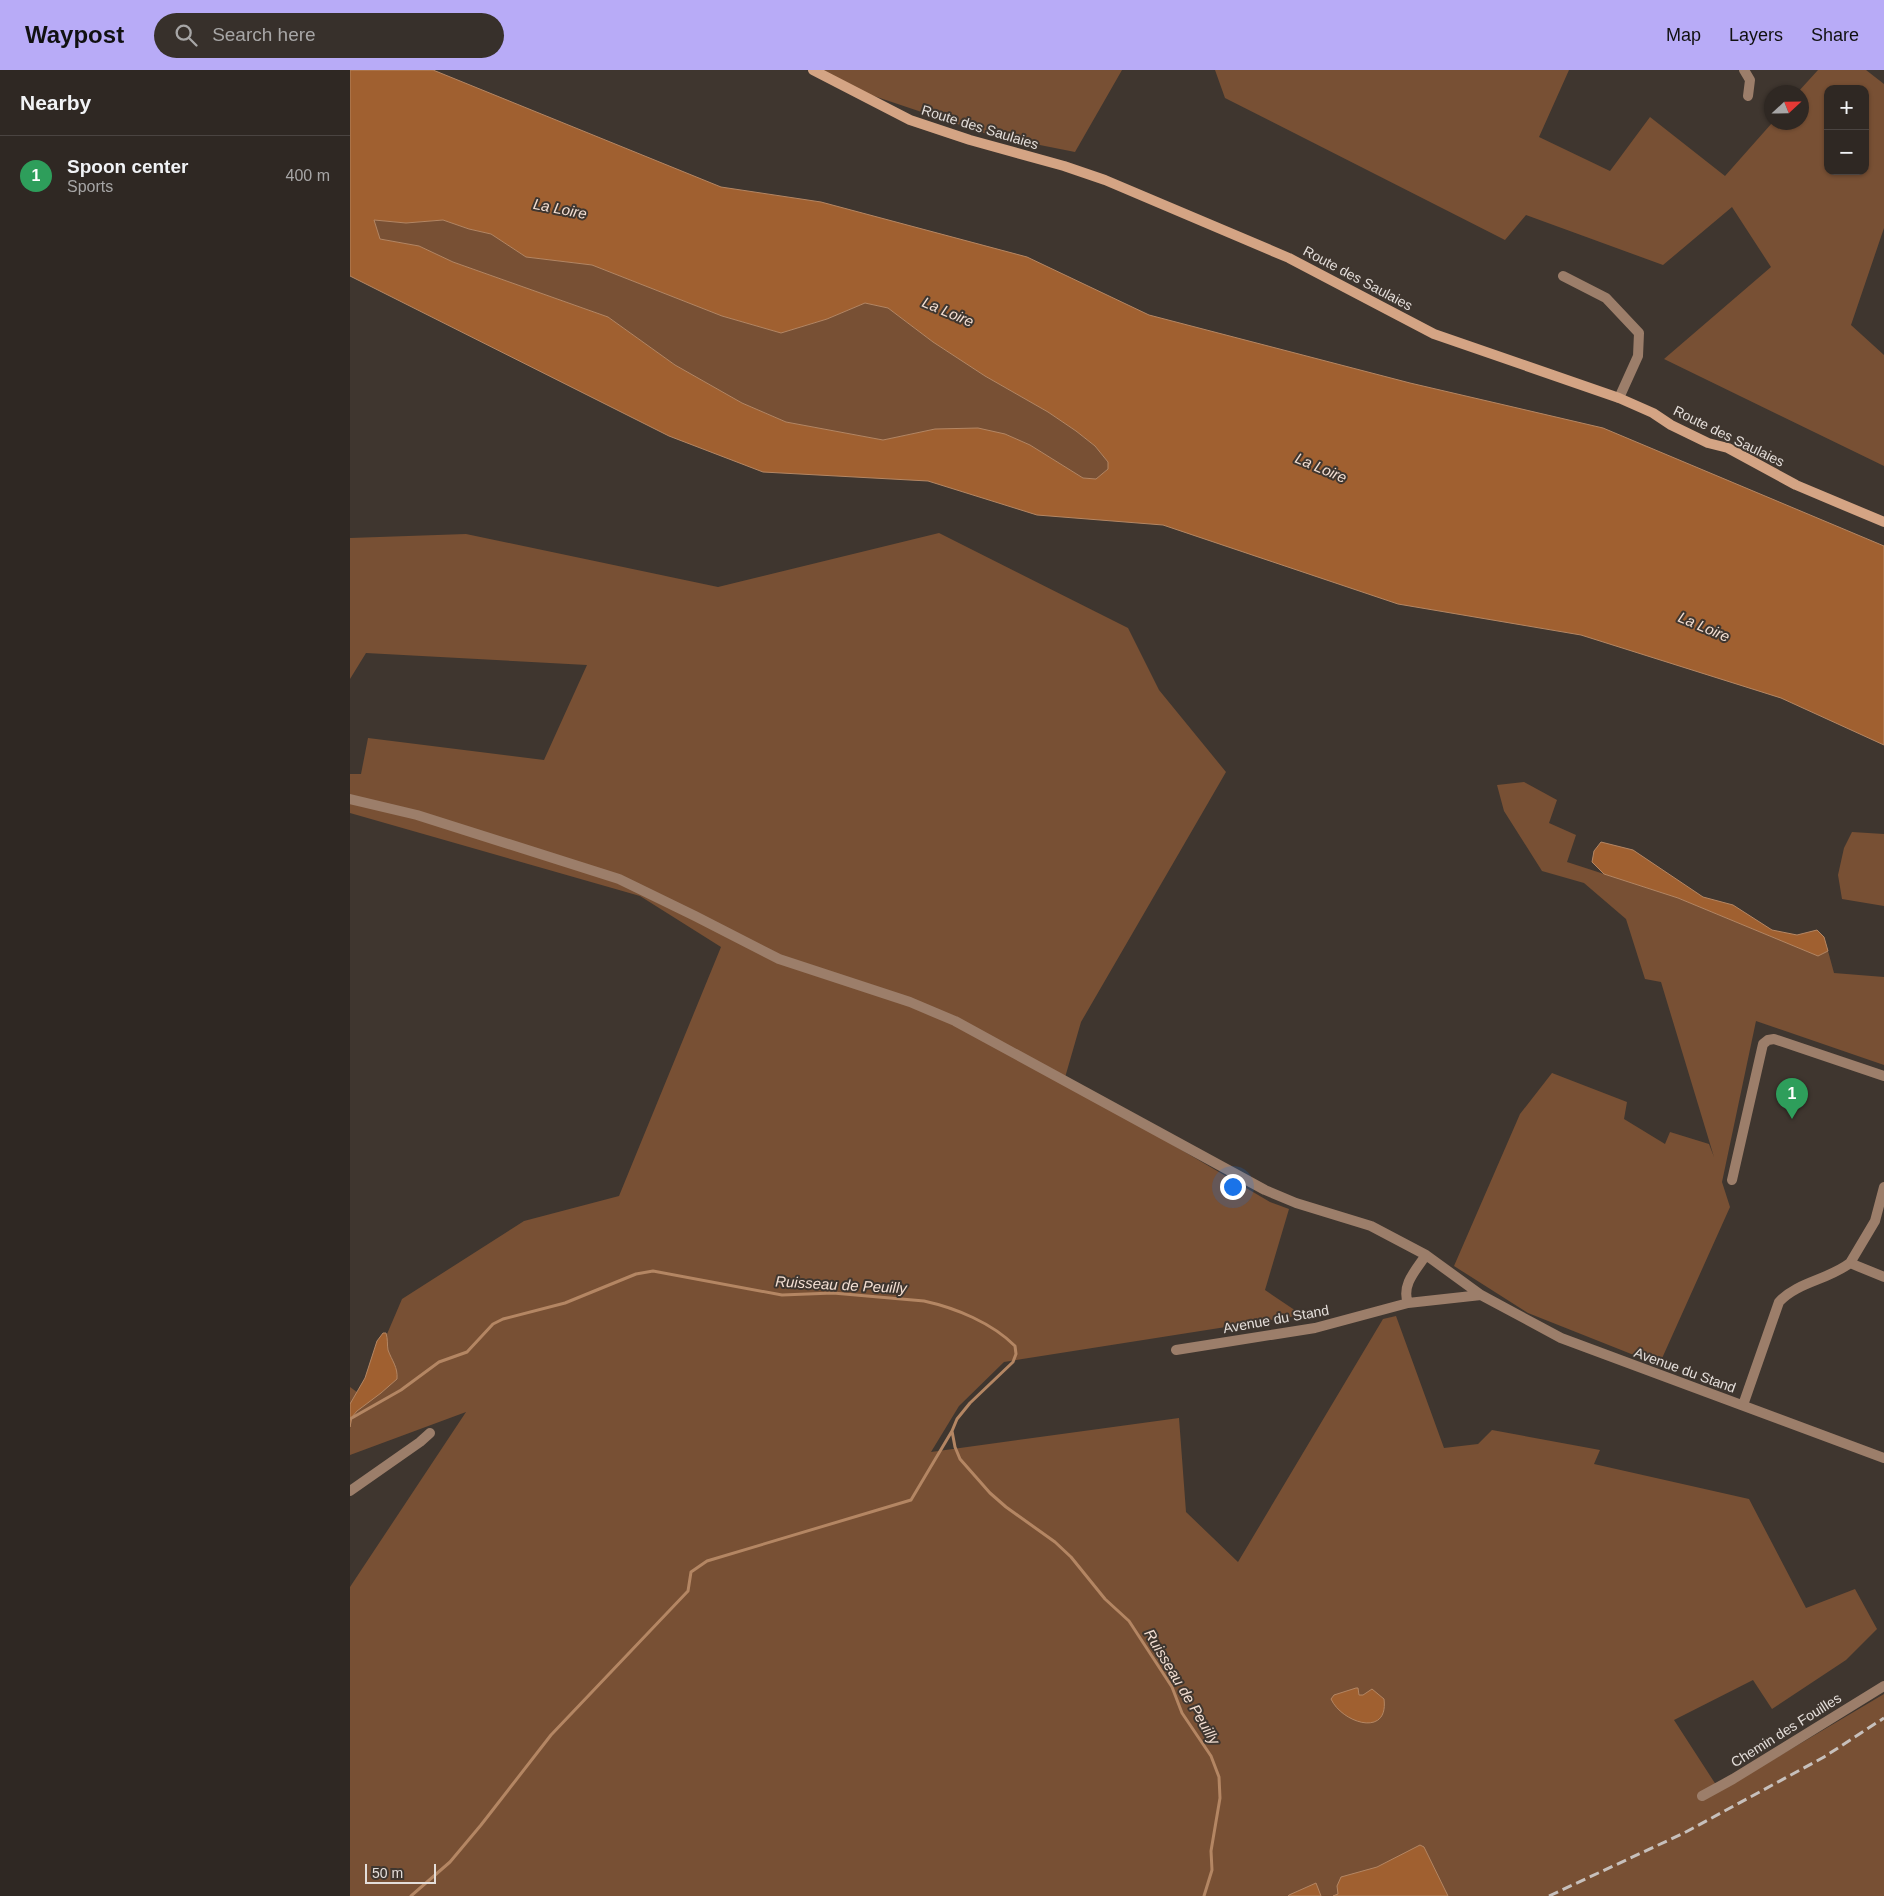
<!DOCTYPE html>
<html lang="en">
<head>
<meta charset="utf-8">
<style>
  :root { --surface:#2f2823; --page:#37302b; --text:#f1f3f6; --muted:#a7a6a6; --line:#4a4441; --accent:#b8abf7 }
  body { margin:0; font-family:Arial,sans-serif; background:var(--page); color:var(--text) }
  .controls { position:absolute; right:15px; top:15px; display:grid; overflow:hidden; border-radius:10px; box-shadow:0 1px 4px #0004 }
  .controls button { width:45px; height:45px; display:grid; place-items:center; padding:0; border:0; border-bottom:1px solid var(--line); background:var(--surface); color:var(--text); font:25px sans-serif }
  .compass { position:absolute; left:1414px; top:15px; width:45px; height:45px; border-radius:50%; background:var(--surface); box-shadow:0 1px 4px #0004; rotate:68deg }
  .scale { position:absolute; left:15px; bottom:12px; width:71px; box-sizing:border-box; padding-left:5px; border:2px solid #e4deda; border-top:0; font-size:14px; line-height:18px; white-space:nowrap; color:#e4deda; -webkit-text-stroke:4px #3f362f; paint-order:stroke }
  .you { position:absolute; left:882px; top:1116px; width:18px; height:18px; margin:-12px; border:4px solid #fff; border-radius:50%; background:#1a73e8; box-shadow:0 0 0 8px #1a73e833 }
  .badge { display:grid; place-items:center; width:32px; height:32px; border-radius:50%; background:var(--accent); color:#fff; font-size:16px; font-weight:700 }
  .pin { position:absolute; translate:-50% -41px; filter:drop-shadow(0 1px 2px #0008) }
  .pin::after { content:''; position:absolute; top:26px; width:18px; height:15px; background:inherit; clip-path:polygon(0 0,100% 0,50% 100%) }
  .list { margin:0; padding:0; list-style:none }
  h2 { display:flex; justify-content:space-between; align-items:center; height:65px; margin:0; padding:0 20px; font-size:21px }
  h2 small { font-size:16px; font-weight:400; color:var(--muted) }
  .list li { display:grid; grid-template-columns:32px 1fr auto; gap:15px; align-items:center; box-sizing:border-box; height:80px; padding:0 20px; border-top:1px solid var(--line) }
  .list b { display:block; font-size:19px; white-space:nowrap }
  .list p { margin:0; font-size:16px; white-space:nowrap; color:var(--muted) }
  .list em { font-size:16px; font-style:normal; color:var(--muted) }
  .icon { flex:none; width:28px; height:28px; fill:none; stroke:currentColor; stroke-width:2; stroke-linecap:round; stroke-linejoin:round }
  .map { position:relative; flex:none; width:1534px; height:1826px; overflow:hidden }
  header { display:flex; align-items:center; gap:30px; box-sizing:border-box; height:70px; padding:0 25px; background:var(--accent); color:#111 }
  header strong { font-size:24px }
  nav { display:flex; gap:28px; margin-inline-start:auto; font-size:18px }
  .search { width:350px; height:45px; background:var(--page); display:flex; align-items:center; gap:12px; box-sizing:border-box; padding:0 18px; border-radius:28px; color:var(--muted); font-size:19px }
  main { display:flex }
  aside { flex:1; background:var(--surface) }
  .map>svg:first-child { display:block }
  .green { fill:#785034; fill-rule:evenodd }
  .water { fill:#a06030; stroke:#b48663; fill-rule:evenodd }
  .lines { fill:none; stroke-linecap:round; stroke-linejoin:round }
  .stream { stroke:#b48663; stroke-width:3 }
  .street { stroke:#9c7e6a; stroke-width:10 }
  .secondary { stroke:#d4a484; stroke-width:10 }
  .rail { stroke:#c7c0bc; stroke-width:3; stroke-dasharray:10 5; stroke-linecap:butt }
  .labels { text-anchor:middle; stroke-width:4; stroke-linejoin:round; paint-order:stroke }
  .street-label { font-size:14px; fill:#e4deda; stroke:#3f362f }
  .water-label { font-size:15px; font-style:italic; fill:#f3dfd3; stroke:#3f362f }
</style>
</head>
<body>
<header>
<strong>Waypost</strong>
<div class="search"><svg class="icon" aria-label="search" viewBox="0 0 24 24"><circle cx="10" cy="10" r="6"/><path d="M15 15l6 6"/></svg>Search here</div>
<nav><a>Map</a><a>Layers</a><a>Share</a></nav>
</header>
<main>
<aside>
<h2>Nearby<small></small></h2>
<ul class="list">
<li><span class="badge" style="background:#2e9e5b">1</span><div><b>Spoon center</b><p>Sports</p></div><em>400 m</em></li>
</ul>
</aside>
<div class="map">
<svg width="1534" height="1826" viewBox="0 0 1534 1826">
  <rect width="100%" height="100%" fill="#3f362f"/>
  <path class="green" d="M472 0H772L725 82 640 65 515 23Z
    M865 0H1219L1189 67 1260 101 1300 47 1375 106 1422 53 1452 52V22H1448L1468 0H1516L1534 14V158L1501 255 1534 285V396L1314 289 1421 197 1382 137 1313 195 1176 145 1155 170 875 28ZM1478 19H1515V101H1478Z
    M24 150 56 153 93 150 119 159 141 164 176 187 242 195 372 246 431 263 477 249 515 233 538 238 583 272 635 306 698 342 726 361 745 376 758 392V399L746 409 733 408 680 375 655 364 585 359 533 370 436 352 392 333 325 295 258 247 103 192 69 176 30 169Z
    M589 463 778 558 809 620 876 702 731 952 714 1011 920 1132 939 1139 915 1220 952 1245 654 1292 609 1336 581 1382 829 1348 836 1442 888 1492 1033 1249 1046 1246 1094 1378 1128 1374 1142 1360 1250 1380 1244 1394 1399 1429 1456 1538 1505 1519 1527 1559 1496 1590 1422 1639 1403 1610 1324 1650 1370 1721 1534 1624V1826H0V1517L116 1342 0 1385V1317L11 1325 52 1229 174 1151 269 1126 371 877 290 826 0 743V704H11L18 668 194 690 237 595 16 583 0 609V468L116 464 368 517Z
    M1174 712 1207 730 1199 753 1226 765 1217 792 1328 828 1468 886 1478 881 1484 903 1534 907V995L1406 951 1372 1112 1380 1137 1309 1295 1178 1243 1104 1196 1170 1044 1202 1003 1277 1032 1274 1049 1315 1074 1320 1062 1359 1074 1364 1087 1311 912 1295 909 1276 849 1234 813 1192 801 1154 741 1147 715Z
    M1502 762 1534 764V836L1492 829 1488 805 1494 778Z"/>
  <path class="water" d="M0 0H83L371 117 471 132 677 187 799 245 1060 313 1253 358 1534 476V675L1431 628 1231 565 1048 534 813 455 687 445 578 411 413 402 319 366 0 206ZM24 150 56 153 93 150 119 159 141 164 176 187 242 195 372 246 431 263 477 249 515 233 538 238 583 272 635 306 698 342 726 361 745 376 758 392V399L746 409 733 408 680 375 655 364 628 358 585 359 533 370 436 352 392 333 325 295 258 247 103 192 69 176 30 169Z
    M1251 772 1283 780 1353 827 1383 835 1422 860 1447 865 1467 860 1474 867 1478 881 1468 886 1328 828 1254 804 1242 792 1244 781Z
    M33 1263H36C38 1269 37 1275 38 1280 42 1291 48 1297 47 1309L31 1323 7 1341 2 1347 0 1357V1334L15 1308 27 1271Z
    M1006 1618H1008L1009 1625H1013L1022 1619 1034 1629C1039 1668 992 1653 981 1629L984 1625Z
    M1070 1775 1074 1777 1098 1826H983L988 1824 987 1816 991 1807 1027 1797Z
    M966 1813 971 1826H938L939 1825Z"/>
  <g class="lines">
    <path class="stream" d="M0 1349 51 1320 89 1292 117 1282 143 1254 153 1249 215 1233 286 1204 303 1201 432 1225 483 1223 574 1231C606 1238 642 1253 665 1276L666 1284 663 1292 620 1333 607 1349 602 1361 605 1377 610 1389 640 1423 656 1437 705 1472 721 1487 755 1529 779 1551 822 1617 832 1643 861 1686 869 1707 870 1728 861 1781 862 1800 854 1826
      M61 1826 100 1792 131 1755 201 1665 338 1521 341 1502 357 1491 561 1430 602 1361"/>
    <path class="street" d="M1394 0 1400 10 1398 26
      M1213 206 1256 228 1289 263 1288 286 1269 328
      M0 729 67 745 269 809 345 846 429 889 560 932 605 951 915 1120 946 1133 1021 1156 1076 1185 1131 1225 1211 1268 1534 1388
      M1382 1110 1413 974 1418 970 1424 969 1534 1006
      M1500 1193 1525 1151 1534 1117
      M1058 1233C1051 1215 1066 1200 1076 1185
      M826 1280 965 1258 1058 1233 1131 1225
      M1393 1335 1429 1232C1447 1212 1478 1210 1500 1193L1534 1207
      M0 1421 70 1372 80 1363
      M1352 1726 1383 1709 1534 1616"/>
    <path class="secondary" d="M463 0 560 50 620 70 714 96 755 110 939 188 1084 264 1269 328 1303 343 1321 355 1358 373 1378 378 1446 415 1534 452"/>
    <path class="rail" d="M1199 1826 1334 1763 1474 1687 1534 1648"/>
  </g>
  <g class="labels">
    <g class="street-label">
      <text transform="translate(630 57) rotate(17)" y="5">Route des Saulaies</text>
      <text transform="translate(1008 208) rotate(28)" y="5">Route des Saulaies</text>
      <text transform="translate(1379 366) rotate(26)" y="5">Route des Saulaies</text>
      <text transform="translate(926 1249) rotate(-10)" y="5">Avenue du Stand</text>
      <text transform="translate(1335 1300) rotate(20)" y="5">Avenue du Stand</text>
      <text transform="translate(1436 1660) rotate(-32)" y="5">Chemin des Fouilles</text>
    </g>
    <g class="water-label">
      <text transform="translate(210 139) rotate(11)" y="5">La Loire</text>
      <text transform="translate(598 242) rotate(23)" y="5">La Loire</text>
      <text transform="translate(971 398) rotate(23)" y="5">La Loire</text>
      <text transform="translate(1354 557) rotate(23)" y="5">La Loire</text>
      <text transform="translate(491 1215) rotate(3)" y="5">Ruisseau de Peuilly</text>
      <text transform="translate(832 1617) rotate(59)" y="5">Ruisseau de Peuilly</text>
    </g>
  </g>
</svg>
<div class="controls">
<button>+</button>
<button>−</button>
</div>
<svg class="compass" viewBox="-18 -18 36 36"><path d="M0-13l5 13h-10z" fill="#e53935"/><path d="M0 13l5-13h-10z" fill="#a7a6a6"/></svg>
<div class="scale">50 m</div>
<div class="you"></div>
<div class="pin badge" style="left:1442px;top:1049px;background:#2e9e5b">1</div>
</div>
</main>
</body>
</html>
